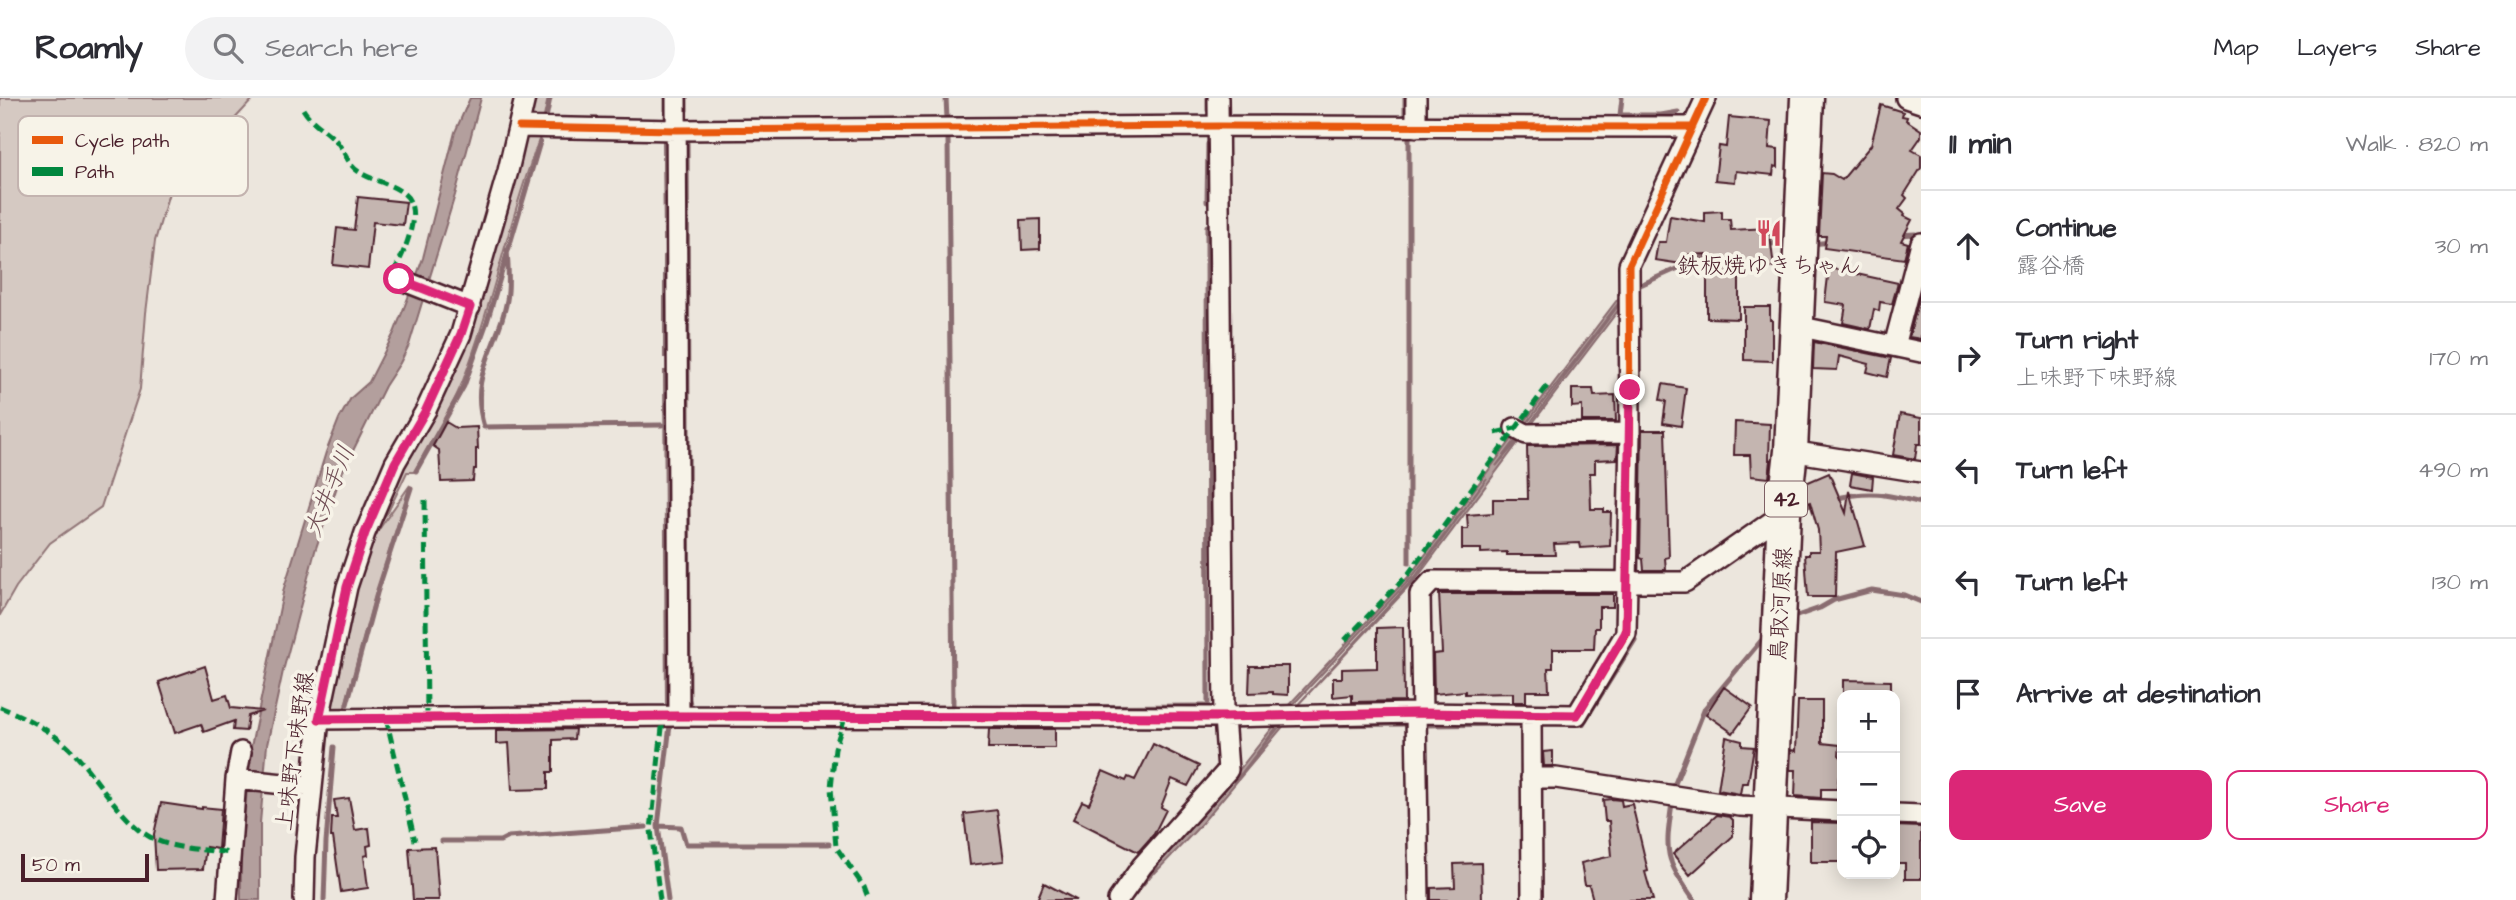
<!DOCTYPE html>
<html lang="en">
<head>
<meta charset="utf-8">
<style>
  :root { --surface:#fff; --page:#f2f2f3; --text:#2b2b33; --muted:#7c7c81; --line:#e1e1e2; --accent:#db2777 }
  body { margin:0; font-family:"Architects Daughter","Klee One",sans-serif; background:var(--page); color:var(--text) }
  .controls { position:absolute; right:21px; bottom:21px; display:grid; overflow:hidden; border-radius:14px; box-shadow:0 4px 18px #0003 }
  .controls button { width:63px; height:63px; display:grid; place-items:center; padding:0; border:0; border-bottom:2px solid var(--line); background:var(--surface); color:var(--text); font:35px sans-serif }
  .scale { position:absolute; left:21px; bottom:18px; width:128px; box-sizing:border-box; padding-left:7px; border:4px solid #4a1f2b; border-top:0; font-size:19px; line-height:24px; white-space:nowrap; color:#4a1f2b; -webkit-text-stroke:5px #f7f3e8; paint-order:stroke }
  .stop { position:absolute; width:21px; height:21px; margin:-16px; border:5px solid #db2777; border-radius:50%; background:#fff }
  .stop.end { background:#db2777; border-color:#fff; box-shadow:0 2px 7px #0008 }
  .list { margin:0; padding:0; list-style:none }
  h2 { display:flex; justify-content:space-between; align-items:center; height:91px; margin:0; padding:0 28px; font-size:30px }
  h2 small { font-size:23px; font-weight:400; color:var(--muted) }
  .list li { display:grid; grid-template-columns:46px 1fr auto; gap:21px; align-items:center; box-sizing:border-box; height:112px; padding:0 28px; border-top:2px solid var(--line) }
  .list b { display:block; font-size:26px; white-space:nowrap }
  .list p { margin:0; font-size:23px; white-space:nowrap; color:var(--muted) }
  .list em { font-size:23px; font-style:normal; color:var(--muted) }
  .actions { display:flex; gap:14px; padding:21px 28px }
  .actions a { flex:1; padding:16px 0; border:2px solid var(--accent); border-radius:14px; text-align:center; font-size:24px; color:var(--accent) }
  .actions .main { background:var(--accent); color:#fff }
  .icon { flex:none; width:38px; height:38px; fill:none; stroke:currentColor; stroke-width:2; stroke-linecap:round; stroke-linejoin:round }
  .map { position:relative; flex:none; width:1921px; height:802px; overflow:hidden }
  header { display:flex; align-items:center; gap:42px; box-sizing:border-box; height:98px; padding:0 35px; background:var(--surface); border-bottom:2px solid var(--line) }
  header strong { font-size:33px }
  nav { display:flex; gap:38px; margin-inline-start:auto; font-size:24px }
  .search { width:490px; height:63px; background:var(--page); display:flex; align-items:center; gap:18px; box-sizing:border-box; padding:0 24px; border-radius:38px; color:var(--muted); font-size:26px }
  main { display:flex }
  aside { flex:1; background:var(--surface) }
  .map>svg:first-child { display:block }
  .green { fill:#d5c9c2; stroke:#907476; stroke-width:2 }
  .water { fill:#b39f9d; stroke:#896c6f; stroke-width:2 }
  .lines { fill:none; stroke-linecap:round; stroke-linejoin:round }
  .stream { stroke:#896c6f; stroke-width:5 }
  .building { fill:#c4b5b0; stroke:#4a1f2b; stroke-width:2 }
  .street-casing { stroke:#4a1f2b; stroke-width:24 }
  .primary-casing { stroke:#4a1f2b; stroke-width:37 }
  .street { stroke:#f7f3e8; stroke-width:19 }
  .primary { stroke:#f7f3e8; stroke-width:32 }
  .quiet { stroke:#00873e; stroke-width:5; stroke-dasharray:10 5; stroke-linecap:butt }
  .cycleway-casing { stroke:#f7f3e8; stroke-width:11 }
  .cycleway { stroke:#e8590c; stroke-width:7 }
  .route { stroke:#db2777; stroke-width:9 }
  .labels { text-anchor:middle; stroke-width:7; stroke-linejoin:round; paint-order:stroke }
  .shield { fill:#f7f3e8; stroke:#7e5f64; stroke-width:2 }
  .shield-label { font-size:21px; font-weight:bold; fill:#4a1f2b }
  .poi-label { font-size:23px; fill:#4a1f2b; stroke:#f7f3e8 }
  .street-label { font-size:23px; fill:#4a1f2b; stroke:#f7f3e8 }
  .water-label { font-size:24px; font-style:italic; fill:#6f4c53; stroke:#f7f3e8 }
  .key { fill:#f7f3e8; stroke:#c3b3af; stroke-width:2 }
  .key-label { font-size:19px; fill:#4a1f2b }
</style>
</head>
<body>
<header>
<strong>Roamly</strong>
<div class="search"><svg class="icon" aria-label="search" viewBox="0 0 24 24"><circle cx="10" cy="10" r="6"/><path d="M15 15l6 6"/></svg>Search here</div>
<nav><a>Map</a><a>Layers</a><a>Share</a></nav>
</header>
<main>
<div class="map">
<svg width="1921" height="802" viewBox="0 0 1921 802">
  <rect width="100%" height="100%" fill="#ece6dd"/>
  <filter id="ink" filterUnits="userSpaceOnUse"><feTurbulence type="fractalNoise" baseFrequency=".0143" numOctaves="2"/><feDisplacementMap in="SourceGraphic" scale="14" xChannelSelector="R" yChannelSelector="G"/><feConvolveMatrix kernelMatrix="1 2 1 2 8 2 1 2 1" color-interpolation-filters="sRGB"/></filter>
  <g filter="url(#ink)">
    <path class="green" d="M0 0H254L170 91 155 143 146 215 140 291 101 409 50 445 16 489 0 517Z
      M529 0H548L542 28 528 19Z
      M542 34C510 116 494 203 462 285 450 315 430 345 414 374H407L388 414 374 432 385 398 452 272 522 44 532 36Z
      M410 387 373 505 343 616 331 615 327 606 330 576 368 447Z"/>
    <path class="water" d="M470 0H481L455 97 409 247 400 265 385 288 341 377 315 453 283 573 267 647 260 725V802H241V754L251 649 284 490 326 354 339 321 351 300 369 284 394 235 415 182 423 160 455 34Z
      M663 44H666L667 142H664Z
      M1640 121 1623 199 1524 329 1522 327 1620 198 1619 166Z
      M667 157 666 259H664V158Z
      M1621 204 1623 206 1528 331 1527 329Z
      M664 273H666L669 609H666Z
      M1515 337 1517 340 1496 368 1519 341 1520 342 1416 481 1293 612 1415 479 1487 380 1412 479 1288 612 1286 610 1410 477Z
      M1277 624 1279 626 1234 685 1283 624 1286 625 1196 732 1155 775 1150 771 1220 696Z"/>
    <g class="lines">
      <path class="stream" d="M666 0V19
        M686 0V12
        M946 0 947 21
        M1208 0V12
        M1405 0V18
        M1622 0 1620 17H1661L1678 14
        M546 20 550 0
        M948 39 953 609
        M687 45 689 601 691 611H695
        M1207 104 1208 46
        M1207 128 1208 605
        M1898 137 1915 136
        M1811 146 1832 144
        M1767 147 1786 143
        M507 152C508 168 510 185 507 202 498 251 468 276 484 329L662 327
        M1638 188 1712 155
        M416 373 464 288 487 224 540 44
        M1834 401C1870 392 1886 396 1921 405
        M1797 411 1815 406
        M1750 450 1761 443
        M1409 465V37
        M1791 520 1820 510 1834 502 1872 492 1904 497 1921 504
        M347 606 377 495 411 390
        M1024 609 1204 608
        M1574 626H1583L1635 542
        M1320 627 1407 626
        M1423 627 1523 626
        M1661 687 1674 688 1705 610 1765 538
        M1672 705C1665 756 1664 759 1694 802
        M658 728 681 729 686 746H829
        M442 743H500L508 739 646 729
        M1131 800 1156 769
        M324 802 326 744 334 649
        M668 802 658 728 670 627"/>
    </g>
    <path class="building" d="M1881 7 1903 14 1902 18 1907 19 1906 22 1921 32V39L1912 52 1921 57V70L1904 97 1907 100 1899 111 1905 116 1904 118 1912 122 1901 143 1908 145 1904 161 1824 150 1826 138H1819L1822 75 1832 76 1842 82 1871 47Z
      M1729 19 1771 23 1769 50 1778 51V69L1774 68 1773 77 1736 73 1735 84 1715 82 1719 48 1726 49Z
      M358 99 406 104 403 127 373 124 368 171 333 167 337 130 354 132Z
      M1722 113V121H1730L1731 132 1769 130 1774 169 1739 174V221L1707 220V156L1683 157 1682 166 1655 162 1658 144H1666L1670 118 1705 124V114Z
      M1040 121V151L1022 152 1021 122Z
      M1829 170 1898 185 1892 206 1880 204 1879 213 1874 211 1870 231 1843 225 1846 207 1825 204Z
      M1921 193V241L1909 239Z
      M1744 209H1770V222H1772V263L1744 262Z
      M1814 244 1891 260 1887 279 1867 274 1869 266 1839 258 1837 272 1813 271Z
      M1663 286 1686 290 1681 328 1663 325 1666 303 1660 302Z
      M1572 291H1593L1594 298 1615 297 1616 323H1582V308L1572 309Z
      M1900 316 1921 320V346H1917L1915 361 1893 357Z
      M446 324 456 330 477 329 478 351H476V371H474L473 383 441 384 439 352 433 348Z
      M1735 324 1770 326 1769 362H1771L1769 380 1751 378 1750 357H1734Z
      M1642 332H1665L1669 459 1665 460 1666 472H1644L1643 461 1640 460Z
      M1618 347 1617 361 1595 362V375H1590L1591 411H1604V414H1611L1610 448 1581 450 1580 445 1554 446 1555 457H1507V454L1481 455V451H1462V431H1468L1467 417 1493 415V401H1528L1527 348Z
      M1829 375 1846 415 1849 393 1865 448 1836 454 1835 499H1808L1805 457H1809V453H1819L1818 432 1810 404 1807 405 1804 398 1806 385Z
      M1852 375 1873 379 1872 391 1850 387Z
      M1439 496H1613V509H1599V530H1595L1594 551H1553V570H1548L1549 593H1526V604H1513V595L1465 596V593L1434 596 1433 556 1442 555Z
      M1403 529 1404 603 1352 604V597L1333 599V580H1342V571L1377 570V530Z
      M205 568 214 601 227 597 231 610 263 613 248 618 246 633 233 632 234 623 204 634 201 626 175 635 159 584Z
      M1250 568H1288V597L1273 596V594L1249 595Z
      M1843 582 1891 583V597H1851L1843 595Z
      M1724 589 1752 609 1733 635 1706 616Z
      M1798 603H1822V645L1840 647 1839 657 1842 660V677H1839L1837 691H1821V700L1795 698 1796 672H1790L1791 652 1796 653Z
      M575 631 574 641 553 642V674H548V691L512 692 509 645 496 646V632Z
      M989 631H1055V650H988Z
      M1726 639 1742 643V648L1754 649 1748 685H1742L1740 696 1718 692Z
      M1153 646 1199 668 1188 688 1172 681 1161 709 1166 712 1154 736 1138 754 1073 721 1082 703 1089 706 1103 673 1126 683 1128 679 1135 682Z
      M1553 653V668H1544L1543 654Z
      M349 700 355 732 369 730 371 747 367 748 368 757 364 758 368 790 341 794 333 739H331L332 720H337L334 702Z
      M1611 701 1621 702 1622 708 1632 706 1648 773 1645 774 1653 802H1593L1589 787H1585L1581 765 1612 758 1609 723H1605L1603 702Z
      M161 705 202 711V709L221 711 218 751 206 749 203 771 156 772 154 736Z
      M997 712 1004 763 970 767 964 716Z
      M1717 717 1730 719 1733 722V738L1690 777 1673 756Z
      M1811 724 1842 725V764H1811Z
      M1895 728 1921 729V781H1905V765H1895Z
      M435 749 439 802H413L409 750Z
      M1481 765 1482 802H1431V790L1455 789 1454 766Z
      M1044 785 1076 802H1037Z"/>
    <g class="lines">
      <defs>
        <path id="street" d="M676 0 679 618
          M1416 0V29
          M1906 0 1921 5
          M519 29 676 32 1218 28 1692 29
          M399 181 470 209
          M1797 228 1921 254
          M1894 248 1921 145
          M1515 330 1526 336 1630 335
          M1791 353 1921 374
          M1416 615 1419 802
          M1422 615 1420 496 1432 483 1685 484 1784 415
          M1531 617 1532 802
          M319 621 679 618 1224 619 1416 615 1577 617 1626 535 1630 335 1629 167 1706 0
          M1531 680H1556L1740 708 1842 713
          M236 681 312 689
          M1895 716 1921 717
          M227 802 236 681 241 654
          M304 802 305 759 319 621 347 489 365 435 395 365 426 312 461 236 508 73 525 0
          M1118 802 1142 768 1228 672 1224 619 1218 0"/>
        <path id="primary" d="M1766 802 1784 415 1791 353 1807 0"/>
      </defs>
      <use href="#street" class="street-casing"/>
      <use href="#primary" class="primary-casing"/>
      <use href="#street" class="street"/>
      <use href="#primary" class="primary"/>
      <path class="quiet" d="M303 11C312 26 327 32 337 44 345 54 348 67 359 74 373 83 390 85 403 95 426 112 402 158 392 178L399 181
        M1495 335 1515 330
        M425 402 427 620
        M1345 542 1409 475 1548 287
        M0 609C25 619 55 634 74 655 95 678 123 724 150 739 173 752 204 751 230 755
        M845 619 835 650 831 690 836 749 864 789 869 802
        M386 620 415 743
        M660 802 651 732 662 630 661 618"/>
      <defs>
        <path id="cycleway" d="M519 29 676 32 1218 28 1692 29
          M319 621 679 618 1224 619 1416 615 1577 617 1626 535 1630 335 1629 167 1706 0"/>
      </defs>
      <use href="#cycleway" class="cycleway-casing"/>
      <use href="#cycleway" class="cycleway"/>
    </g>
  </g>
  <g class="lines" filter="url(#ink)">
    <path class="route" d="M399 181 470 209 461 236 426 312 395 365 365 435 347 489 319 621 679 618 1224 619 1416 615 1577 617 1626 534 1630 292"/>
  </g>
  <defs>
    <symbol id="restaurant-bare" viewBox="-9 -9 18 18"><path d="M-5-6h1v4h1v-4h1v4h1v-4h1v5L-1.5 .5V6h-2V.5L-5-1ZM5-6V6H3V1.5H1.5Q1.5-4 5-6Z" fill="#d1495b" stroke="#f7f3e8" stroke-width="2.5" paint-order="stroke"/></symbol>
  </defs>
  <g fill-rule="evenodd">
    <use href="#restaurant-bare" x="1750" y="116" width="38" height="38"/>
  </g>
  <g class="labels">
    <rect class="shield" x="1765" y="383.5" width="42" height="35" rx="5"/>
    <g class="shield-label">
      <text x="1786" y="408">42</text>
    </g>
    <g class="poi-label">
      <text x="1769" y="175">鉄板焼ゆきちゃん</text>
    </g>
    <g class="street-label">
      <text transform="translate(1780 506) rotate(-87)" y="8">鳥取河原線</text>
      <text transform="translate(294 653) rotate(-82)" y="8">上味野下味野線</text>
    </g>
    <g class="water-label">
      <text transform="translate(329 393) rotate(-68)" y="8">大井手川</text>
    </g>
  </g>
  <rect x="18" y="18" width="230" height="80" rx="10" class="key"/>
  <rect x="32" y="38" width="31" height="8" fill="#e8590c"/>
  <rect x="32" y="69" width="31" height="9" fill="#00873e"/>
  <g class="key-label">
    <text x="75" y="49">Cycle path</text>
    <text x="75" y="80">Path</text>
  </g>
</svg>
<div class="controls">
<button>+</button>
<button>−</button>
<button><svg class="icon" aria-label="locate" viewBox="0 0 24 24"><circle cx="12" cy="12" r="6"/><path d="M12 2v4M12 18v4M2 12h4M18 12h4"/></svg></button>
</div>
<div class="scale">50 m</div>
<div class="stop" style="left:399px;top:181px"></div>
<div class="stop end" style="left:1630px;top:292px"></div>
</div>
<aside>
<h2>11 min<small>Walk · 820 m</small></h2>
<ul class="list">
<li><svg class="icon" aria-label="ahead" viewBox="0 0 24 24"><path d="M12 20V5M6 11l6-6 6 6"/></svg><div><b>Continue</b><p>露谷橋</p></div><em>30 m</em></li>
<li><svg class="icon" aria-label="right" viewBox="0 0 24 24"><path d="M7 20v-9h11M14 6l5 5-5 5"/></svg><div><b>Turn right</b><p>上味野下味野線</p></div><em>170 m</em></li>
<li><svg class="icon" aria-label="left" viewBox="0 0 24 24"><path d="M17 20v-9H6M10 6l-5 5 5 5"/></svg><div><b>Turn left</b></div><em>490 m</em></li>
<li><svg class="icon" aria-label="left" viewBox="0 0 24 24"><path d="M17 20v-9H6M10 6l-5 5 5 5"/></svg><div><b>Turn left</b></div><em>130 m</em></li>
<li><svg class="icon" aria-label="arrive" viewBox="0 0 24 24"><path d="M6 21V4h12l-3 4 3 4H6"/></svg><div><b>Arrive at destination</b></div></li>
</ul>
<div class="actions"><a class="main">Save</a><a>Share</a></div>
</aside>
</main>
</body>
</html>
